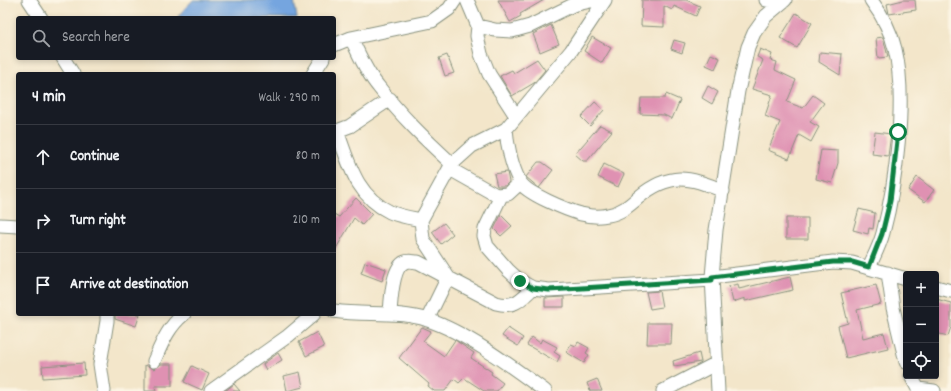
<!DOCTYPE html>
<html lang="en">
<head>
<meta charset="utf-8">
<style>
  :root { --surface:#171b24; --page:#242831; --text:#f1f3f6; --muted:#9ea1a6; --line:#363941 }
  body { margin:0; font-family:Dekko,sans-serif; background:var(--page); color:var(--text) }
  .controls { position:absolute; right:12px; bottom:12px; display:grid; overflow:hidden; border-radius:4px; box-shadow:0 2px 6px #0003 }
  .controls button { width:36px; height:36px; display:grid; place-items:center; padding:0; border:0; border-bottom:1px solid var(--line); background:var(--surface); color:var(--text); font:20px sans-serif }
  .stop { position:absolute; width:12px; height:12px; margin:-9px; border:3px solid #0b8043; border-radius:50%; background:#fff }
  .stop.end { background:#0b8043; border-color:#fff; box-shadow:0 1px 4px #0008 }
  .list { margin:0; padding:0; list-style:none }
  h2 { display:flex; justify-content:space-between; align-items:center; height:52px; margin:0; padding:0 16px; font-size:17px }
  h2 small { font-size:13px; font-weight:400; color:var(--muted) }
  .list li { display:grid; grid-template-columns:26px 1fr auto; gap:12px; align-items:center; box-sizing:border-box; height:64px; padding:0 16px; border-top:1px solid var(--line) }
  .list b { display:block; font-size:15px; white-space:nowrap }
  .list em { font-size:13px; font-style:normal; color:var(--muted) }
  .icon { flex:none; width:22px; height:22px; fill:none; stroke:currentColor; stroke-width:2; stroke-linecap:round; stroke-linejoin:round }
  .map { position:relative; flex:none; width:951px; height:391px; overflow:hidden }
  .search { position:absolute; background:var(--surface); box-shadow:0 2px 6px #0003; left:16px; top:16px; width:320px; height:44px; display:flex; align-items:center; gap:10px; box-sizing:border-box; padding:0 14px; border-radius:4px; color:var(--muted); font-size:15px }
  .panel { position:absolute; background:var(--surface); box-shadow:0 2px 6px #0003; left:16px; top:72px; width:320px; height:244px; border-radius:4px }
  .map>svg:first-child { display:block }
  .water { fill:#74a5df; stroke:#4a718a }
  .building { fill:#df91b2 }
  .lines { fill:none; stroke-linecap:round; stroke-linejoin:round }
  .minor-casing { stroke:#89927f; stroke-width:15 }
  .minor { stroke:#fff; stroke-width:13 }
  .route { stroke:#0b8043; stroke-width:5 }
</style>
</head>
<body>
<div class="map">
<svg width="951" height="391" viewBox="0 0 951 391">
  <rect width="100%" height="100%" fill="#fcf5e5"/>
  <filter id="ink" filterUnits="userSpaceOnUse"><feTurbulence type="fractalNoise" baseFrequency=".025" numOctaves="2"/><feDisplacementMap in="SourceGraphic" scale="8" xChannelSelector="R" yChannelSelector="G"/><feConvolveMatrix kernelMatrix="1 2 1 2 8 2 1 2 1" color-interpolation-filters="sRGB"/></filter>
  <filter id="wash" filterUnits="userSpaceOnUse"><feTurbulence type="fractalNoise" baseFrequency=".012" numOctaves="4" result="noise"/><feDisplacementMap in="SourceGraphic" scale="16" xChannelSelector="R" yChannelSelector="G"/><feGaussianBlur stdDeviation="0.9" result="paint"/><feColorMatrix in="noise" values="0 0 0 0 0 0 0 0 0 0 0 0 0 0 0 0 0 1.4 0 .05"/><feComposite in="paint" operator="in"/></filter>
  <g filter="url(#wash)">
    <rect width="100%" height="100%" fill="#f3e6ca"/>
    <path class="water" d="M193 0H294L297 18H180L178 16Z"/>
    <g id="blocks">
      <path class="building" d="M498 0H544L520 14 521 16 510 22Z
        M642 0H686L700 6 696 16 674 6 672 10 664 6V27L641 26Z
        M903 0H915L916 10 889 14 887 4Z
        M796 13 812 23 797 48 780 38Z
        M551 25 559 44 540 52 533 34Z
        M592 37 611 48 602 63 584 51Z
        M883 37 888 57 878 58 876 38Z
        M674 40 685 43 682 53 671 49Z
        M760 49 772 54 770 60 777 62 775 70 796 80 787 102 803 108 813 95 824 103 810 122 819 127 811 142 799 135 789 159 768 150 780 122 765 116 772 95 752 89 763 60 757 57Z
        M820 52 842 54 840 75 819 62Z
        M711 54 720 58 715 69 706 65Z
        M447 55 454 73 445 76 439 58Z
        M537 59 545 70 534 83 512 96 500 76 512 70 514 73Z
        M708 86 718 92 712 104 702 98Z
        M666 94 680 100 672 119 664 115 640 114 641 98H665Z
        M595 102 604 110 590 126 581 117Z
        M600 125 612 131 587 161H583L575 154Z
        M875 132 891 134 888 156 872 154Z
        M821 150 838 151V163L832 183 816 179Z
        M538 162H542L553 170 539 188 526 177Z
        M604 164 624 174 618 187 598 177Z
        M507 172 509 182 505 186H497L494 174Z
        M917 177 934 190 925 202 908 190Z
        M356 198 372 214 362 225 354 218 334 252V214L339 217Z
        M859 209 875 213 873 229 869 228 868 234 853 230Z
        M501 215 512 226 501 236 494 229Z
        M786 218H808V239H786Z
        M444 223 453 234 441 244 432 232Z
        M365 262 386 269 382 281 361 273Z
        M790 277 793 290 745 301V298L733 302 729 286 738 284 739 289Z
        M876 285 881 304 857 310 863 338 884 333 888 348 846 358 838 326 848 323 841 293Z
        M659 291 662 307 650 309 646 292Z
        M564 297V307H545V298Z
        M936 299 951 303V327L948 336 936 333Z
        M115 314H140L136 326 115 319Z
        M648 323H672L671 344H647Z
        M422 327 431 331 423 341 444 356 455 340 474 353 471 358 492 372 491 374 503 383 497 391H484L464 378 459 383 454 379 445 391H434L428 386 429 384 399 358Z
        M508 328 523 338 518 346 502 336Z
        M317 332 324 347 306 356 299 342Z
        M532 337 540 343 542 339 557 347 554 352 560 356 557 362 527 345Z
        M578 342 589 348 586 353 589 355 584 363 566 352 571 344 576 346Z
        M278 353 282 360 266 370 263 364Z
        M699 353 701 362 674 366 673 361Z
        M84 363 85 375 43 378 42 366Z
        M161 364H172V386H155L156 391H145V365L154 369Z
        M192 366 209 374 202 390 184 382Z
        M300 372 303 387 287 391 284 376Z
        M597 379 602 391H590L587 383Z
        M234 384 240 391H225Z"/>
    </g>
  </g>
  <g filter="url(#ink)">
    <use href="#blocks" fill-opacity="0" stroke="#89927f" stroke-width="1"/>
    <g class="lines">
      <defs>
        <path id="minor" d="M29 0 41 18
          M467 0 478 26 477 36 481 54 489 74 516 116
          M605 0 571 51 506 129C507 145 512 168 520 182 527 194 567 210 581 214 589 216 600 217 608 215 621 213 630 205 639 197 669 172 690 176 723 191
          M766 0 784 1
          M478 26 495 30 512 31 530 26 573 5 595 0
          M351 38C359 54 366 72 378 86 400 115 425 139 452 164
          M334 45 351 38 432 21 449 9 455 0
          M63 58 73 74
          M313 74 323 58
          M337 131C349 163 356 196 390 212 399 216 411 218 421 220
          M334 132 350 126 390 99
          M450 169 496 195 508 194 520 183
          M501 196 485 229 484 236 487 246 508 270 520 281 533 288 549 290 601 287 712 280
          M0 225 18 226
          M869 267C874 256 880 245 883 233 896 184 907 98 895 49 891 31 882 15 871 0
          M888 273 893 308 906 362
          M712 277 833 262 852 263 906 279
          M936 287 951 291
          M334 311C365 316 397 310 428 320 467 333 512 367 545 391
          M390 313C391 301 392 267 405 262 409 260 414 262 418 262L496 303C515 308 520 300 533 288
          M427 320 448 277 423 239 421 220 452 164 472 146 506 129
          M154 361C162 343 168 327 184 314
          M911 376 918 389 934 391
          M104 391 100 364 107 321V314
          M211 391 288 336 314 314
          M663 391 717 363
          M718 391 712 277 716 230 738 91 748 47 754 33 766 16 785 0"/>
      </defs>
      <use href="#minor" class="minor-casing"/>
      <use href="#minor" class="minor"/>
    </g>
  </g>
  <g class="lines" filter="url(#ink)">
    <path class="route" d="M520 281 533 288 549 290 712 280V277L833 262H852L869 267 882 234 890 201 898 132"/>
  </g>
</svg>
<div class="controls">
<button>+</button>
<button>−</button>
<button><svg class="icon" aria-label="locate" viewBox="0 0 24 24"><circle cx="12" cy="12" r="6"/><path d="M12 2v4M12 18v4M2 12h4M18 12h4"/></svg></button>
</div>
<div class="stop" style="left:898px;top:132px"></div>
<div class="stop end" style="left:520px;top:281px"></div>
<div class="search"><svg class="icon" aria-label="search" viewBox="0 0 24 24"><circle cx="10" cy="10" r="6"/><path d="M15 15l6 6"/></svg>Search here</div>
<section class="panel">
<h2>4 min<small>Walk · 290 m</small></h2>
<ul class="list">
<li><svg class="icon" aria-label="ahead" viewBox="0 0 24 24"><path d="M12 20V5M6 11l6-6 6 6"/></svg><div><b>Continue</b></div><em>80 m</em></li>
<li><svg class="icon" aria-label="right" viewBox="0 0 24 24"><path d="M7 20v-9h11M14 6l5 5-5 5"/></svg><div><b>Turn right</b></div><em>210 m</em></li>
<li><svg class="icon" aria-label="arrive" viewBox="0 0 24 24"><path d="M6 21V4h12l-3 4 3 4H6"/></svg><div><b>Arrive at destination</b></div></li>
</ul>
</section>
</div>
</body>
</html>
